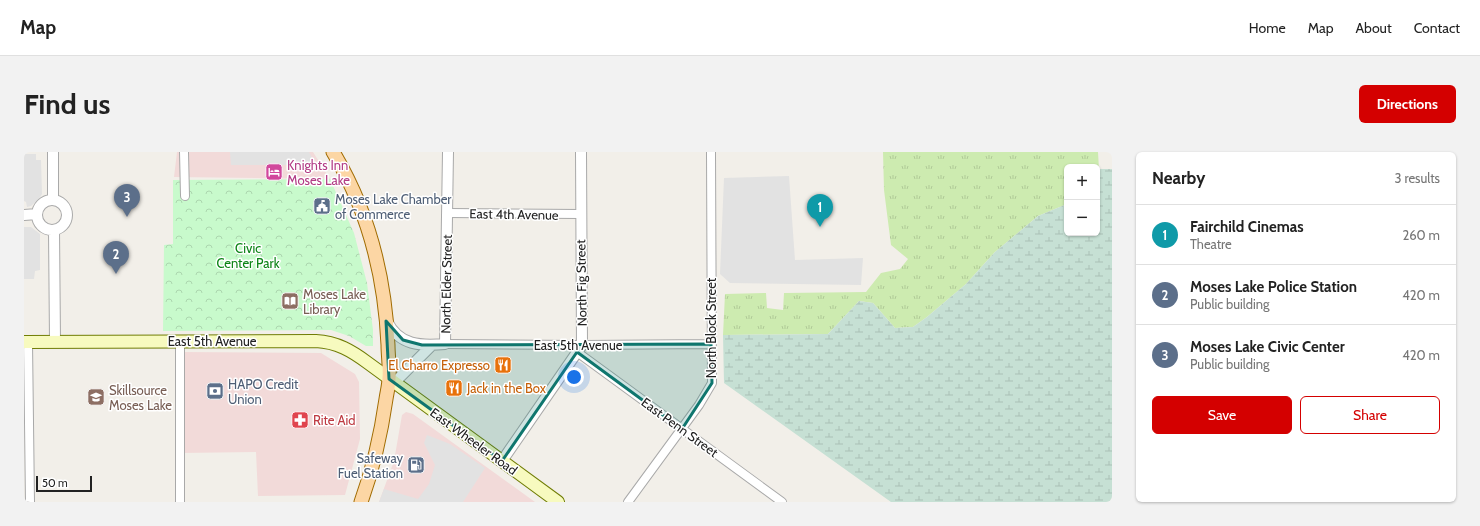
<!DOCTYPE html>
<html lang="en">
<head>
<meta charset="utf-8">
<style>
  :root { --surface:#fff; --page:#f2f2f2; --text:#222; --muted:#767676; --line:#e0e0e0; --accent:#d40000 }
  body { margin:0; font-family:Cabin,sans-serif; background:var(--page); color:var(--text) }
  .controls { position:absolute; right:12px; top:12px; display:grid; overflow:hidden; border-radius:6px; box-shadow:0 1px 3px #0004 }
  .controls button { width:36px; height:36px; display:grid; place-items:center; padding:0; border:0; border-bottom:1px solid var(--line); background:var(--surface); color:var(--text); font:20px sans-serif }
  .scale { position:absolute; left:12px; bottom:10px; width:56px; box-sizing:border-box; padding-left:4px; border:2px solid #222; border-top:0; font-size:11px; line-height:14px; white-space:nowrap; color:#222; -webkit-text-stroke:3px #fff; paint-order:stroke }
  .you { position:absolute; left:550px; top:225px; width:14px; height:14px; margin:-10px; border:3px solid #fff; border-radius:50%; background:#1a73e8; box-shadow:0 0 0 6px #1a73e833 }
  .badge { display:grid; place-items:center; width:26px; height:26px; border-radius:50%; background:var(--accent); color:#fff; font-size:13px; font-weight:700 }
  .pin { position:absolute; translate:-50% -33px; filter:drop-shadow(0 1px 2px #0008) }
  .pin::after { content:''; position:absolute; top:21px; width:14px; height:12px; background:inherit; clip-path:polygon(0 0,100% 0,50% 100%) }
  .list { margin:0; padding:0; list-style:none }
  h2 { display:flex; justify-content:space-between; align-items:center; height:52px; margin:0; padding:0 16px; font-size:17px }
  h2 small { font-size:13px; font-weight:400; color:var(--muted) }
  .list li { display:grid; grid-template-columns:26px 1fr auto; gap:12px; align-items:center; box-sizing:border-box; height:60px; padding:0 16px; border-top:1px solid var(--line) }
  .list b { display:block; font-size:15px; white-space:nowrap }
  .list p { margin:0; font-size:13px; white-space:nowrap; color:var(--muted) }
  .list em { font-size:13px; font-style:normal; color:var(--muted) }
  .actions { display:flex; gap:8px; padding:12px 16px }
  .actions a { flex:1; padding:9px 0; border:1px solid var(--accent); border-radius:6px; text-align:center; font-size:14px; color:var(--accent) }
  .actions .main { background:var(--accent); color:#fff }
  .map { position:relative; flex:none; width:1088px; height:350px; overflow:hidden; border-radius:6px }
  header { display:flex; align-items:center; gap:24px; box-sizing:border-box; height:56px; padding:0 20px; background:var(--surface); border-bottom:1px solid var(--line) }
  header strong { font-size:19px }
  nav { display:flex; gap:22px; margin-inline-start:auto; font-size:14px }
  .intro { display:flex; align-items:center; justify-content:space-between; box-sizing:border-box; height:96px; padding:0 24px }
  h1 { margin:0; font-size:28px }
  .button { padding:10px 18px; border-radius:6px; background:var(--accent); color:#fff; font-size:14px; font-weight:700 }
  main { display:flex; gap:24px; padding:0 24px }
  aside { flex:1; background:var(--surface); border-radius:6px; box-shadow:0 1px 3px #0004 }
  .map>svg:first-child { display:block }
  .commercial { fill:#f2dad9 }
  .grass { fill:url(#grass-tufts) }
  .wetland { fill:url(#wetland-marsh) }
  .park { fill:url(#park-crowns) }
  .parking { fill:#e2e2e2 }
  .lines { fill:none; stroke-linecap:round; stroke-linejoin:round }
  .minor-casing { stroke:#a9a9a9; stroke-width:10 }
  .tertiary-casing { stroke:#a9a9a9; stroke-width:12 }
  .secondary-casing { stroke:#707d05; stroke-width:14 }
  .primary-casing { stroke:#a06b00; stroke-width:15 }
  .minor { stroke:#fff; stroke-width:8 }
  .tertiary { stroke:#fff; stroke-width:10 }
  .secondary { stroke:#f7fabf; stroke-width:12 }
  .primary { stroke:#fcd6a4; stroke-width:13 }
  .marked { fill:#0f766e; fill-opacity:0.2; stroke:#0f766e; stroke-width:3; stroke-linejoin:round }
  .labels { text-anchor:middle; stroke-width:3; stroke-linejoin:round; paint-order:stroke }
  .hotel-label { font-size:13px; fill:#b23c85; stroke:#fff; text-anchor:start }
  .service-label { font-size:13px; fill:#4e5e75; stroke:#fff; text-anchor:start }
  .street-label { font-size:13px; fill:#222; stroke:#fff }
  .park-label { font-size:13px; fill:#0c8416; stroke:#fff }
  .education-label { font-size:13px; fill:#785e54; stroke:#fff; text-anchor:start }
  .food-label { font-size:13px; fill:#c56008; stroke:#fff; text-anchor:end }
  .health-label { font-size:13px; fill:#be3a42; stroke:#fff; text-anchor:start }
</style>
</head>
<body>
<header>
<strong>Map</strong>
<nav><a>Home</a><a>Map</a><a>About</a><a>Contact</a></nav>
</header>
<div class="intro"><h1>Find us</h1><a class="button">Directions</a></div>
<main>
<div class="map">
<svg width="1088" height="350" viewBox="0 0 1088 350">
  <defs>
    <pattern id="grass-tufts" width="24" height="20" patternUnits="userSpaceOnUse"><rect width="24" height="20" fill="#cdebb0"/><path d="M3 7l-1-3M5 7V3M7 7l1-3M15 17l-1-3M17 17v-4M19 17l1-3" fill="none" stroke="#b0c997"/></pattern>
    <pattern id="wetland-marsh" width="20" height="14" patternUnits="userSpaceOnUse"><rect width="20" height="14" fill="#c6e0d4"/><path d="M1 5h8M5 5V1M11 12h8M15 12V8" fill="none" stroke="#aac0b6"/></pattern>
    <pattern id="park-crowns" width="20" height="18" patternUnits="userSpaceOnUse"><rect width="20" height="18" fill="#c8facc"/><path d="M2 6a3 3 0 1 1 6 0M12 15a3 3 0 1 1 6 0" fill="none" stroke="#acd6af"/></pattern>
  </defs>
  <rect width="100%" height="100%" fill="#f2efe9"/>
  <path class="commercial" d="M153 0H289L306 27 150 25Z
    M156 200 297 201 331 222 335 230 336 287 321 343 234 344 232 300 156 301Z
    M382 260 389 262 511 350H355L370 309 378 263Z"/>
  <path class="grass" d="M859 0H1074L1075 17 1073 20V15H1043V52L1014 64 971 100 942 132 903 165 889 175 871 176 849 151 835 149 804 182 699 183 701 142 742 141 743 156 759 158 760 141 842 140 857 121 876 117 884 107 867 93 860 38Z"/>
  <path class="wetland" d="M1075 17H1088V350H867L700 231 699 183 804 182 835 149 849 151 871 176 889 175 903 165 942 132 971 100 1014 64 1043 52V81H1073V20Z"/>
  <path class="park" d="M306 27 330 81 343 131 349 178V194H342L325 184 307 178 139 179 140 93 149 92V28Z"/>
  <path class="parking" d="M206 0H285L292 13H207Z
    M0 2H12V8H17L18 42 15 47 7 54 3 55 2 50 0 49Z
    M765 24 771 108 839 106 837 133 706 131 696 122 700 26Z
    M0 75H7L16 82V118L11 119 10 127H0Z
    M403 283 426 292 461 316 439 350H355L360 337 394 347 405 332 411 313 400 291Z"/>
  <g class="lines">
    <defs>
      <path id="minor" d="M160 0 161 44
        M424 61 557 62
        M156 189V350
        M4 190 6 350
        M421 192 558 193 687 192
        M553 200 758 350
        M604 350 675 253 688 231 687 0"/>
      <path id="tertiary" d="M13 63a15 15 0 1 1 30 0a15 15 0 1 1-30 0Z
        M29 48V0
        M0 63 13 62
        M30 78 31 189
        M363 169C375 194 397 194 421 192L424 0
        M370 231 408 193
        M478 309 558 193 557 0"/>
      <path id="secondary" d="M0 190 292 189C313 190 328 199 344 211L534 350"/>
      <path id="primary" d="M309 0C344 58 361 125 364 193 364 204 366 215 365 226 365 233 363 240 362 247 357 282 349 317 337 350"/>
    </defs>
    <use href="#minor" class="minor-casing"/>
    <use href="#tertiary" class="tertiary-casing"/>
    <use href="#secondary" class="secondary-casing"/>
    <use href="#primary" class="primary-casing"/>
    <use href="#minor" class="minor"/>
    <use href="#tertiary" class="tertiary"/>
    <use href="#secondary" class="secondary"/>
    <use href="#primary" class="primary"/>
  </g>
  <path class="marked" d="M362 169 379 188 398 193 687 192 688 231 658 277 553 200 478 309 365 227Z"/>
  <defs>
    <symbol id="hotel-square" viewBox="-11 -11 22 22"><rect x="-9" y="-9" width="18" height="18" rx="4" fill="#d1479c" stroke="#fff"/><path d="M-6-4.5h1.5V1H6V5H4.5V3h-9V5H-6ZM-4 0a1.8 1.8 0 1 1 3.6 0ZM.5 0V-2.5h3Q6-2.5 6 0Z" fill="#fff"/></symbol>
    <symbol id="civic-square" viewBox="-11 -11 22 22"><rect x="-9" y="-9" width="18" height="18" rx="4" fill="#5c6f8a" stroke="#fff"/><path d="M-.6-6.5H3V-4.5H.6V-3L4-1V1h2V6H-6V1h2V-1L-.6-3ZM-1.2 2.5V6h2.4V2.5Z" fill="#fff"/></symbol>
    <symbol id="library-square" viewBox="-11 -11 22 22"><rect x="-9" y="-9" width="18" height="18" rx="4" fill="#8d6e63" stroke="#fff"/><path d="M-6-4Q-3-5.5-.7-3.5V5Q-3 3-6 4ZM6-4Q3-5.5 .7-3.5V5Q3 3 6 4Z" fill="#fff"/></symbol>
    <symbol id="restaurant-square" viewBox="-11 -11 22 22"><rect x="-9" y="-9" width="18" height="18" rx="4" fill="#e8710a" stroke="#fff"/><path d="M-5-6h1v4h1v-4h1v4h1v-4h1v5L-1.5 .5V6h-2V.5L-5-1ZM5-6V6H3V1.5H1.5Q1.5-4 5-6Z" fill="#fff"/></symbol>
    <symbol id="bank-square" viewBox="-11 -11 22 22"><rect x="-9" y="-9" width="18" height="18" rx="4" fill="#5c6f8a" stroke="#fff"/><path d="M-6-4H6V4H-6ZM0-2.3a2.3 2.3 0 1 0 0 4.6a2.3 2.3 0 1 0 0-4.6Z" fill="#fff"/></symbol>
    <symbol id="school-square" viewBox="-11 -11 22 22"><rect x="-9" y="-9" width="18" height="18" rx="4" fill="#8d6e63" stroke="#fff"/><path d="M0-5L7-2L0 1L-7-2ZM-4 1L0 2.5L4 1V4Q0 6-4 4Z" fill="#fff"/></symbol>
    <symbol id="pharmacy-square" viewBox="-11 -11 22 22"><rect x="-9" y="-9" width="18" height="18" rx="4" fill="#e0444e" stroke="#fff"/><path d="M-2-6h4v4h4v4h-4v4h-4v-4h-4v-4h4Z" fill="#fff"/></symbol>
    <symbol id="fuel-square" viewBox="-11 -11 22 22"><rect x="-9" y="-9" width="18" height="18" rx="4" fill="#5c6f8a" stroke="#fff"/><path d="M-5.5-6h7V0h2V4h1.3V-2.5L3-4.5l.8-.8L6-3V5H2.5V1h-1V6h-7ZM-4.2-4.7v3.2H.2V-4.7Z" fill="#fff"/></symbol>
  </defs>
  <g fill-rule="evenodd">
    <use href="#hotel-square" x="240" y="10" width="20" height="20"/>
    <use href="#civic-square" x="288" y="44" width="20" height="20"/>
    <use href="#library-square" x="256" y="139" width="20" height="20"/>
    <use href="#restaurant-square" x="469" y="203" width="20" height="20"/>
    <use href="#restaurant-square" x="420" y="226" width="20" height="20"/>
    <use href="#bank-square" x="181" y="229" width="20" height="20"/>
    <use href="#school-square" x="62" y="235" width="20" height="20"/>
    <use href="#pharmacy-square" x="266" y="258" width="20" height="20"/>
    <use href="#fuel-square" x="382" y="303" width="20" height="20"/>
  </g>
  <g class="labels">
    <g class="hotel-label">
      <text x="263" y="18">Knights Inn<tspan x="263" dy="15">Moses Lake</tspan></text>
    </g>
    <g class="service-label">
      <text x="311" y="52">Moses Lake Chamber<tspan x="311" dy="15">of Commerce</tspan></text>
      <text x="204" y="237">HAPO Credit<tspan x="204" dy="15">Union</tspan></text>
      <text x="379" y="311" text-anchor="end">Safeway<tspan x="379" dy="15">Fuel Station</tspan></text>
    </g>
    <g class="street-label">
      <text transform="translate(490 62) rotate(1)" y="5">East 4th Avenue</text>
      <text transform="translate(557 131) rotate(-91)" y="5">North Fig Street</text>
      <text transform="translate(422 132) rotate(-89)" y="5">North Elder Street</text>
      <text transform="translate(687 176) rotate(-90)" y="5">North Block Street</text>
      <text x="188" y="194">East 5th Avenue</text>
      <text x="554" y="198">East 5th Avenue</text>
      <text transform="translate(656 275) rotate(36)" y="5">East Penn Street</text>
      <text transform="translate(450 289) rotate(36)" y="5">East Wheeler Road</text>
    </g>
    <g class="park-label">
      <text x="224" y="101">Civic<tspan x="224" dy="15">Center Park</tspan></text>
    </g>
    <g class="education-label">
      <text x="279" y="147">Moses Lake<tspan x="279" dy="15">Library</tspan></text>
      <text x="85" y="243">Skillsource<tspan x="85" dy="15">Moses Lake</tspan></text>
    </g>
    <g class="food-label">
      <text x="466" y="218">El Charro Expresso</text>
      <text x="443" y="241" text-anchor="start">Jack in the Box</text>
    </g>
    <g class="health-label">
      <text x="289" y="273">Rite Aid</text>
    </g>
  </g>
</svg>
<div class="controls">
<button>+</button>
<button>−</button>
</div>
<div class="scale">50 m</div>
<div class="you"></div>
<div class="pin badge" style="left:796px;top:75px;background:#0f9aa8">1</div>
<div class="pin badge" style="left:92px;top:122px;background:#5c6f8a">2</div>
<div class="pin badge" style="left:103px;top:65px;background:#5c6f8a">3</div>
</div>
<aside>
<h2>Nearby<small>3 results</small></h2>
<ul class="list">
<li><span class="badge" style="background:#0f9aa8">1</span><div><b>Fairchild Cinemas</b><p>Theatre</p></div><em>260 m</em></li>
<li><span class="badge" style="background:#5c6f8a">2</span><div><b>Moses Lake Police Station</b><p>Public building</p></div><em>420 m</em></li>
<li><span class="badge" style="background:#5c6f8a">3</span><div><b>Moses Lake Civic Center</b><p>Public building</p></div><em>420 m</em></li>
</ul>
<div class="actions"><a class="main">Save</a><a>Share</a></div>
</aside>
</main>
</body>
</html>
